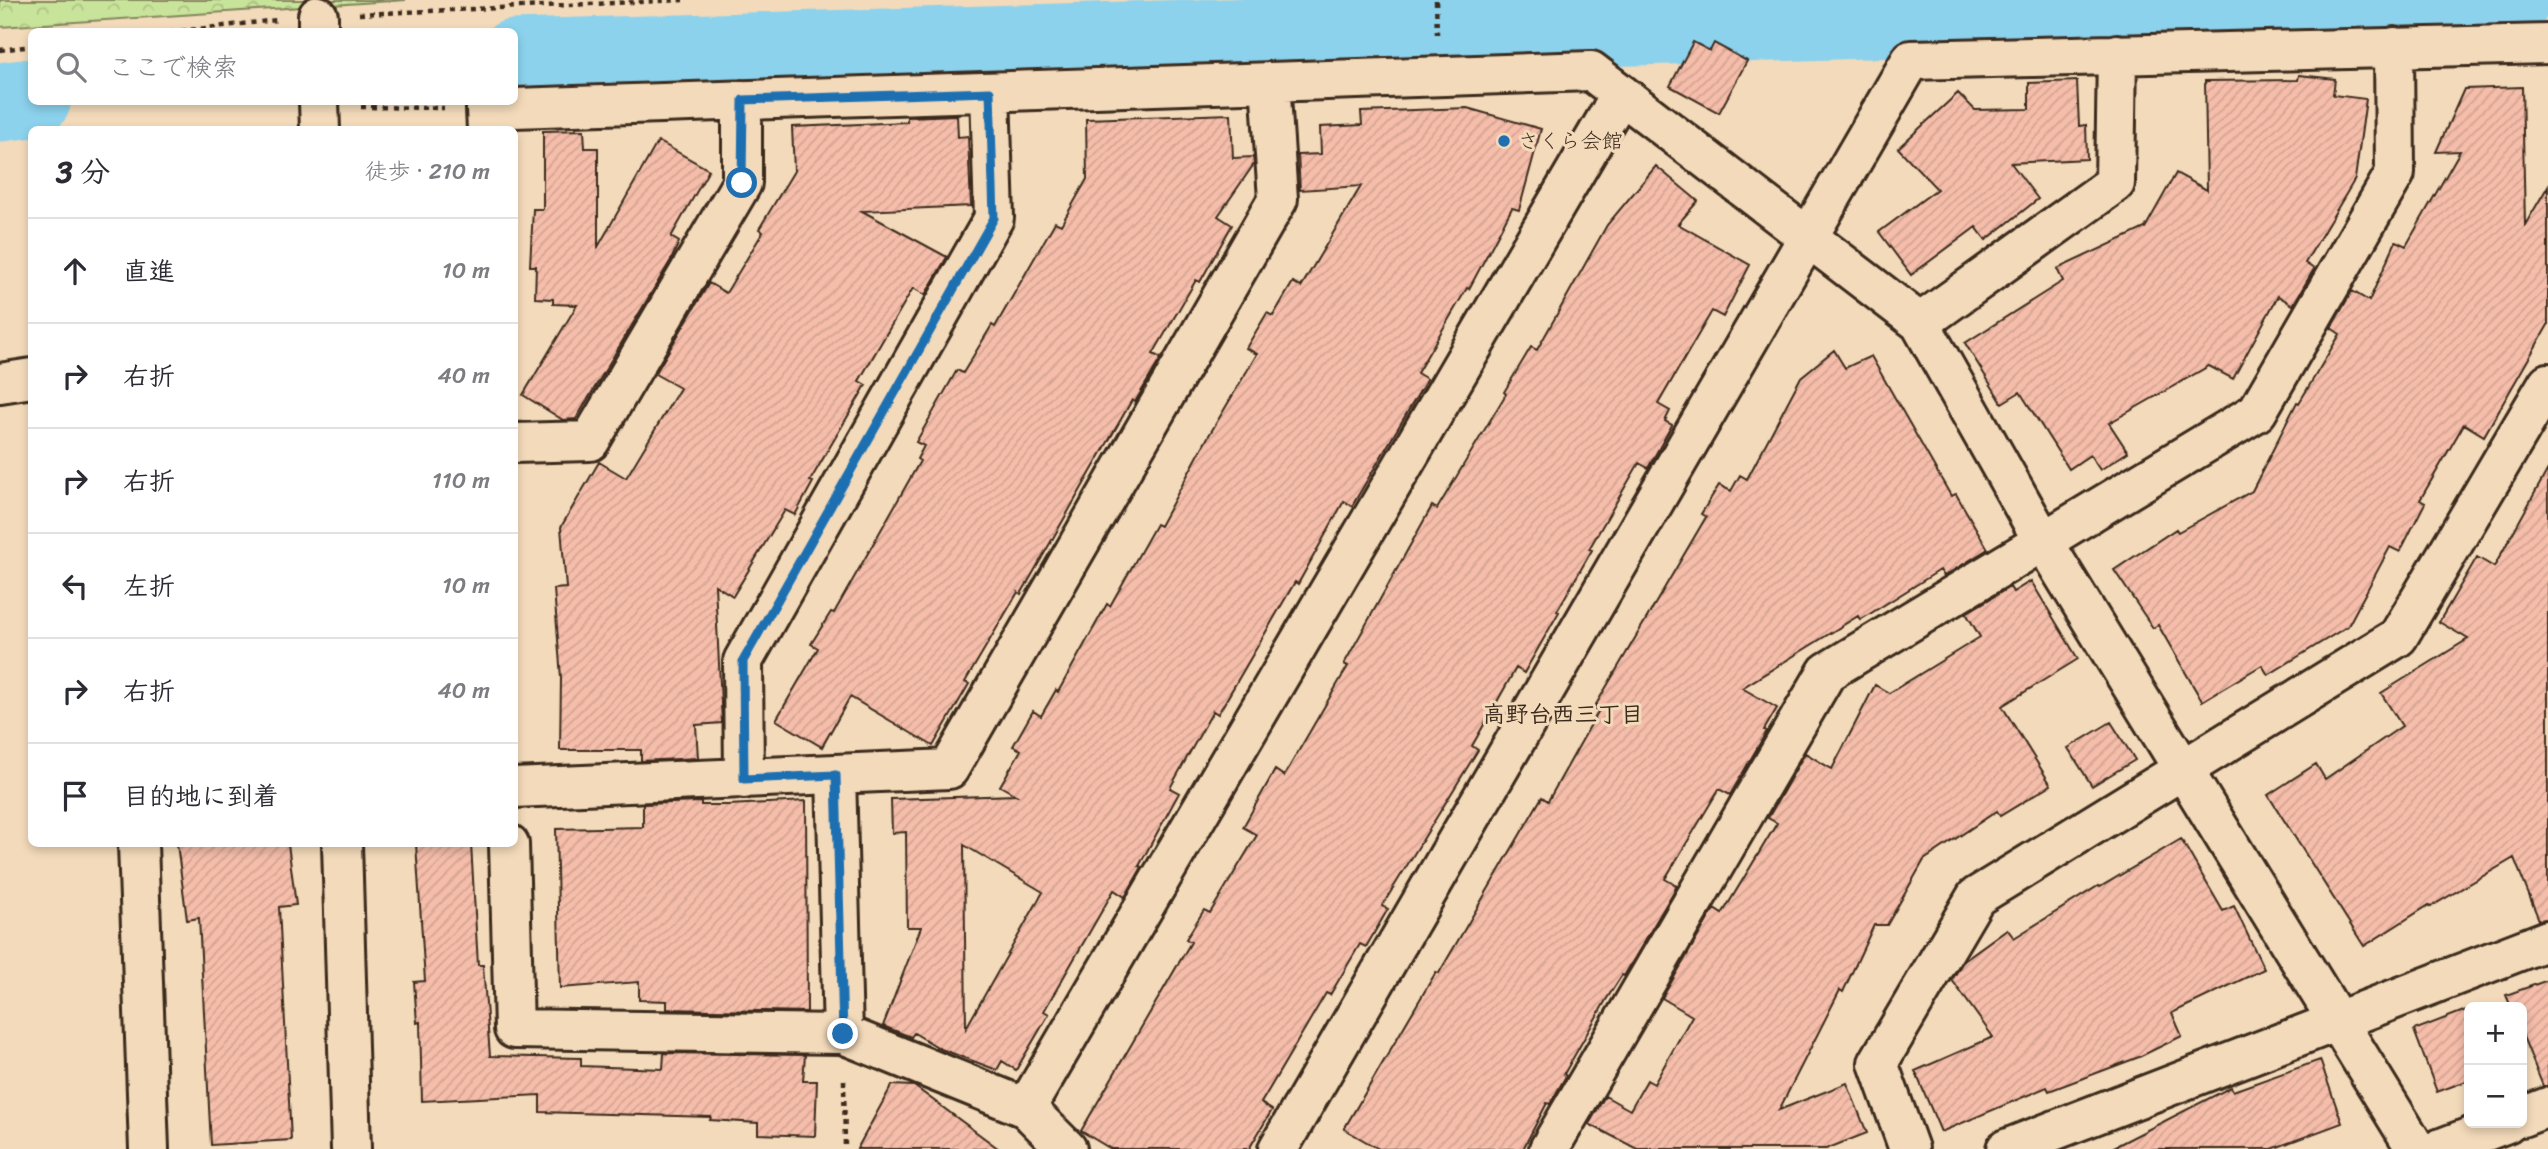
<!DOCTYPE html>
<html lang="ja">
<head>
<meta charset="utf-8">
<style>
  :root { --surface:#fff; --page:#f7f7f7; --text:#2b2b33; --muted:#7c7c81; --line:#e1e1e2 }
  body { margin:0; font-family:Sriracha,"Klee One",sans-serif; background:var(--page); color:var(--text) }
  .controls { position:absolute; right:21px; bottom:21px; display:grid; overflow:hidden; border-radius:10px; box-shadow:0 4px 10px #0003 }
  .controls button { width:63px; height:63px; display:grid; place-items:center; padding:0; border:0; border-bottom:2px solid var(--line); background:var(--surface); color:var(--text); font:35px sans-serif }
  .stop { position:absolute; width:21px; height:21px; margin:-16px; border:5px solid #1f6fb2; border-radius:50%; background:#fff }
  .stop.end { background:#1f6fb2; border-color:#fff; box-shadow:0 2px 7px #0008 }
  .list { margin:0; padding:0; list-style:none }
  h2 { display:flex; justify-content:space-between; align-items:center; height:91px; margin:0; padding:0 28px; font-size:30px }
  h2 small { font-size:23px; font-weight:400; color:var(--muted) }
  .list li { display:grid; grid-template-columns:46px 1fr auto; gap:21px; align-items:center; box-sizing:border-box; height:105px; padding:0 28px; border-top:2px solid var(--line) }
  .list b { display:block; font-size:26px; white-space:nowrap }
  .list em { font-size:23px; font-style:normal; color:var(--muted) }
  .icon { flex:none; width:38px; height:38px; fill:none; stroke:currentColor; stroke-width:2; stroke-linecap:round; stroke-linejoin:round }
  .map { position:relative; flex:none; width:2548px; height:1149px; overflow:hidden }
  .search { position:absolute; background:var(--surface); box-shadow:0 4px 10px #0003; left:28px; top:28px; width:490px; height:77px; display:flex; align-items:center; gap:18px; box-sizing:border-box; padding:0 24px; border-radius:10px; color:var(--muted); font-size:26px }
  .panel { position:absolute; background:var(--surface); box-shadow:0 4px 10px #0003; left:28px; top:126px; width:490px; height:721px; border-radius:10px }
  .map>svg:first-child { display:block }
  .park { fill:url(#park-crowns); stroke:#82865c; stroke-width:2 }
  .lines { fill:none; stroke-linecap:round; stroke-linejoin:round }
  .river { stroke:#8cd2ed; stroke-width:79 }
  .building { fill:url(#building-hatch); stroke:#3b2a1e; stroke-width:2; fill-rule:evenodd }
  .minor-casing { stroke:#3b2a1e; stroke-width:44 }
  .path { stroke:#3b2a1e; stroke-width:4.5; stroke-dasharray:5 5; stroke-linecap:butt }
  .minor { stroke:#f3daba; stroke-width:38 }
  .route { stroke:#1f6fb2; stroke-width:9 }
  .poi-dot { fill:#1f6fb2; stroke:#f3daba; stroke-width:2.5 }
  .labels { text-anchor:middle; stroke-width:6; stroke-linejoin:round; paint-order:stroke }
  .poi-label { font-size:21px; fill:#3b2a1e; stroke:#f3daba; text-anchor:start }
  .neighbourhood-label { font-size:23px; font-weight:bold; fill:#3b2a1e; stroke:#f3daba }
</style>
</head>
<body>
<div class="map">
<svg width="2548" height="1149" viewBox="0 0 2548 1149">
  <defs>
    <pattern id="park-crowns" width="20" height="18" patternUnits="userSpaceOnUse" patternTransform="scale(1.75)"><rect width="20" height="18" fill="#c8e39a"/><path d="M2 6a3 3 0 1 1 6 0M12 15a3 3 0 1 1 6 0" fill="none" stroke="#adc384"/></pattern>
    <pattern id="building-hatch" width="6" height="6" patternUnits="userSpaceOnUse" patternTransform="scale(1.75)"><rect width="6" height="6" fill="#f5bdaa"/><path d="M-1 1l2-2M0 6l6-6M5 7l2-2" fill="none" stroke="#d3a392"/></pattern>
  </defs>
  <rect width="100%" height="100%" fill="#f3daba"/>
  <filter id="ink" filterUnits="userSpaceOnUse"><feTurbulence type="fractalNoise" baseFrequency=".0143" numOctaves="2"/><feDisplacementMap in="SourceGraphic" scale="14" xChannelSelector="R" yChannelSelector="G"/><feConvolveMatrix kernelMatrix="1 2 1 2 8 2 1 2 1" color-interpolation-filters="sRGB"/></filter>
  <g filter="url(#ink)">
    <path class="park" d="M0 0H406L0 27Z"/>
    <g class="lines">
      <path class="river" d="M514 59 2511 0
        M0 102 32 98"/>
    </g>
    <path class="building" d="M1693 42 1710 51 1714 43 1747 61 1719 113 1670 86Z
      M2299 75 2335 79 2333 95 2366 99 2355 179 2305 263 2314 269 2293 305 2278 296 2233 379 2209 366 2109 423 2128 452 2100 470 2090 455 2069 469 2020 392 2002 403 1965 343 2063 281 2057 269 2145 228 2176 173 2207 190 2205 81 2298 80Z
      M2077 81 2079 126 2086 125 2087 159 2011 163 2038 199 1986 240 1976 227 1911 275 1879 232 1937 189 1898 148 1958 93 1975 110 2029 109V83Z
      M2522 87 2525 225 2548 186V325L2484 436 2464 424 2420 500 2425 503 2400 552 2390 547 2348 626 2268 675 2262 665 2202 701 2158 625 2153 628 2114 570 2176 529 2178 532 2252 491 2297 402 2299 403 2340 334 2331 328 2352 291 2369 301 2396 241 2406 246 2460 151 2436 152 2464 89Z
      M1467 108 1541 129 1519 210 1512 208 1469 289 1467 288 1417 373 1427 379 1352 506 1344 501 1298 584 1295 582 1218 714 1213 711 1170 788 1179 793 1139 866 1142 867 1125 897 1114 890 1107 902 1044 1011 1049 1014 1016 1070 1002 1061 997 1070 941 1049 914 1033 911 1037 883 1026 921 927H907L906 832 892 833 891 799 1016 795 1000 786 1021 750 1013 746 1033 711 1041 716 1056 690 1058 692 1107 604 1110 606 1156 524 1160 526 1208 437 1257 354 1246 348 1267 313 1273 316 1293 282 1301 287 1361 186 1300 190 1298 155 1321 154 1320 127 1362 125 1361 112ZM964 845 1043 892 966 1028Z
      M1231 114 1233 158 1253 157 1254 164 1218 216 1232 225 1200 282 1196 280 1153 354 1161 358 1135 402 1132 400 1021 594 1018 592 965 682 969 684 933 746 850 697 822 747 776 720 818 648 811 644 831 612 834 613 920 461 917 459 924 446 916 442 957 370 963 373 992 325 995 327 1055 222 1061 225 1087 179 1086 119Z
      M957 115 958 137 968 136 971 206 862 211 947 257 925 295 913 288 859 381 866 385 810 481 813 482 795 515 785 510 733 596 715 585 722 723 696 725 698 758 641 761V750H560L561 678 554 589 566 588 561 527 599 462 626 478 680 388 655 374 709 283 726 293 763 232 759 229 794 171 792 127 907 122V117Z
      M584 130 585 148H598V247L658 141 709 170 671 237 679 242 671 260 576 419 563 420 523 395 577 305 553 304V299L535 298 536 266H530L533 209H543V131Z
      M1656 166 1698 201 1678 224 1750 265 1723 317 1712 311 1658 404 1670 411 1665 421 1672 425 1648 468 1639 463 1589 549 1592 550 1557 611 1559 612 1524 673 1516 668 1472 746 1478 750 1382 906 1388 909 1366 947 1360 944 1330 995 1326 993 1261 1103 1272 1110 1249 1149H1111L1081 1131 1191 942 1186 939 1204 910 1210 913 1257 835 1243 827 1275 770 1284 776 1348 666 1344 664 1432 506 1437 509 1506 394 1504 392 1531 347 1537 350 1607 225Z
      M1834 350 1845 368 1871 356 1951 496 1956 494 1988 549 1944 576 1940 570 1860 620 1858 616 1742 688 1777 708 1764 730 1767 731 1730 795 1719 789 1665 879 1677 886 1624 976 1622 975 1606 1000 1564 1074 1566 1076 1550 1104 1547 1103 1523 1149H1379L1344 1129 1436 972 1439 973 1542 797 1548 801 1599 710 1594 708 1706 517 1701 514 1719 485 1731 491 1740 475 1747 479 1801 377Z
      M2548 469V919L2539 920 2514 858 2430 907 2429 905 2364 946 2268 795 2316 764 2325 779 2402 726 2381 693 2468 639 2439 622 2477 557 2494 567Z
      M2031 581 2078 659 2002 706 2051 785 2000 816 1997 811 1924 860 1887 925H1874L1843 992 1840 990 1779 1110 1847 1083 1867 1133 1826 1149H1637L1589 1124 1605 1096 1630 1110 1647 1080 1654 1084 1692 1016 1662 998 1714 909 1722 914 1777 823 1768 818 1805 753 1832 769 1875 685 1889 693 1980 637 1966 613 2010 587 2013 592Z
      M2111 722 2135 760 2092 786 2068 748Z
      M806 801 807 1012 667 1009V1001L639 1000V982L560 988 556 829 643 827V804L701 802V805H728Z
      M2181 839 2223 911 2234 906 2264 969 2172 1013 2182 1036 2139 1057 2049 1091 2047 1087 1941 1132 1915 1071 1993 1037 1952 980 1964 960 2007 929 2014 938 2098 886 2100 887Z
      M177 844H288L296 905 279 907 291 1140 211 1145 199 918 187 920Z
      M416 844H471L478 965H483L490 1056 581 1058V1066L663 1069 664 1053 805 1055 803 1081H817L815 1136 758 1134V1123L710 1120 711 1117 540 1112V1095L422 1101 420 1022 417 1023 414 982 425 981Z
      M2548 980V1086H2543L2522 1034V1007H2511L2506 995Z
      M2469 1009V1080L2437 1092 2414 1030Z
      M2320 1060 2342 1123 2272 1149H2110L2231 1087 2233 1091Z
      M892 1085 914 1086 999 1149H857Z"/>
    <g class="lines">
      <defs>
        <path id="minor" d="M318 16V32
          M319 102 320 130
          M487 130 486 109 1591 71 1920 323 2043 541 2416 1149
          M1920 323 2115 183 2117 54
          M0 383 32 378
          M514 443 590 441 742 183V100
          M836 775 843 1034
          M744 779 743 661 994 218 990 92
          M514 788 949 769 1278 199 1270 82
          M138 844 149 1149
          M342 844 351 1149
          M509 844 514 1029 843 1034 1026 1108 1067 1149
          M1026 1108 1621 94
          M2522 1117 2548 1107
          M1278 1149 1911 60 2548 44
          M1549 1149 1827 672 2257 412 2395 173 2394 47
          M1909 1149 1878 1063 1976 897 2398 637 2548 383
          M2006 1149 2548 940
          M2439 1149 2507 1123"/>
      </defs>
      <use href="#minor" class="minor-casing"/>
      <path class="path" d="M1436 0 1437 34
        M359 14 683 0
        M171 32 277 20
        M0 50 32 46
        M361 107 444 108
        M844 1080 845 1149"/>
      <use href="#minor" class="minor"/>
    </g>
  </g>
  <g class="lines" filter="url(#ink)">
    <path class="route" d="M742 183 743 100 990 92 994 218 743 661 744 779 836 775 843 1034"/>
  </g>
  <circle class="poi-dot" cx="1504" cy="141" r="7"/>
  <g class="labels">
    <g class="poi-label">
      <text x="1518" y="148">さくら会館</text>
    </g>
    <g class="neighbourhood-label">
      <text x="1563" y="722">高野台西三丁目</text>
    </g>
  </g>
</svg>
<div class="controls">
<button>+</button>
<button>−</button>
</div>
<div class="stop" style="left:742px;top:183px"></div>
<div class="stop end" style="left:843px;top:1034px"></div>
<div class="search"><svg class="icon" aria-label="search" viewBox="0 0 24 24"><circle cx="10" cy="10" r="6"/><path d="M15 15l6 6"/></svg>ここで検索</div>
<section class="panel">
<h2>3 分<small>徒歩 · 210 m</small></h2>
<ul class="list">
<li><svg class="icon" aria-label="ahead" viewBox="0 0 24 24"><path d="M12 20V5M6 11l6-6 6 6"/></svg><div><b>直進</b></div><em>10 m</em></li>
<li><svg class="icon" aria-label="right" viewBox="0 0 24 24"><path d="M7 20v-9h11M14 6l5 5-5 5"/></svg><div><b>右折</b></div><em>40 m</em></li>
<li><svg class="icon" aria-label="right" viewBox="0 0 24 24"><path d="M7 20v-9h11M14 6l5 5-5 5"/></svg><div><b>右折</b></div><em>110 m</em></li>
<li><svg class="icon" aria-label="left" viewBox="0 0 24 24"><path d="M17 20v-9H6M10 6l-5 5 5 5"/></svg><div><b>左折</b></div><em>10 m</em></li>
<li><svg class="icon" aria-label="right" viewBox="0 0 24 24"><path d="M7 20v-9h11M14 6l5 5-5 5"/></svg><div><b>右折</b></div><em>40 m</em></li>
<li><svg class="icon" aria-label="arrive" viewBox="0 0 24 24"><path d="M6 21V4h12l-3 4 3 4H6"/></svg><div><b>目的地に到着</b></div></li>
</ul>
</section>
</div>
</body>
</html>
